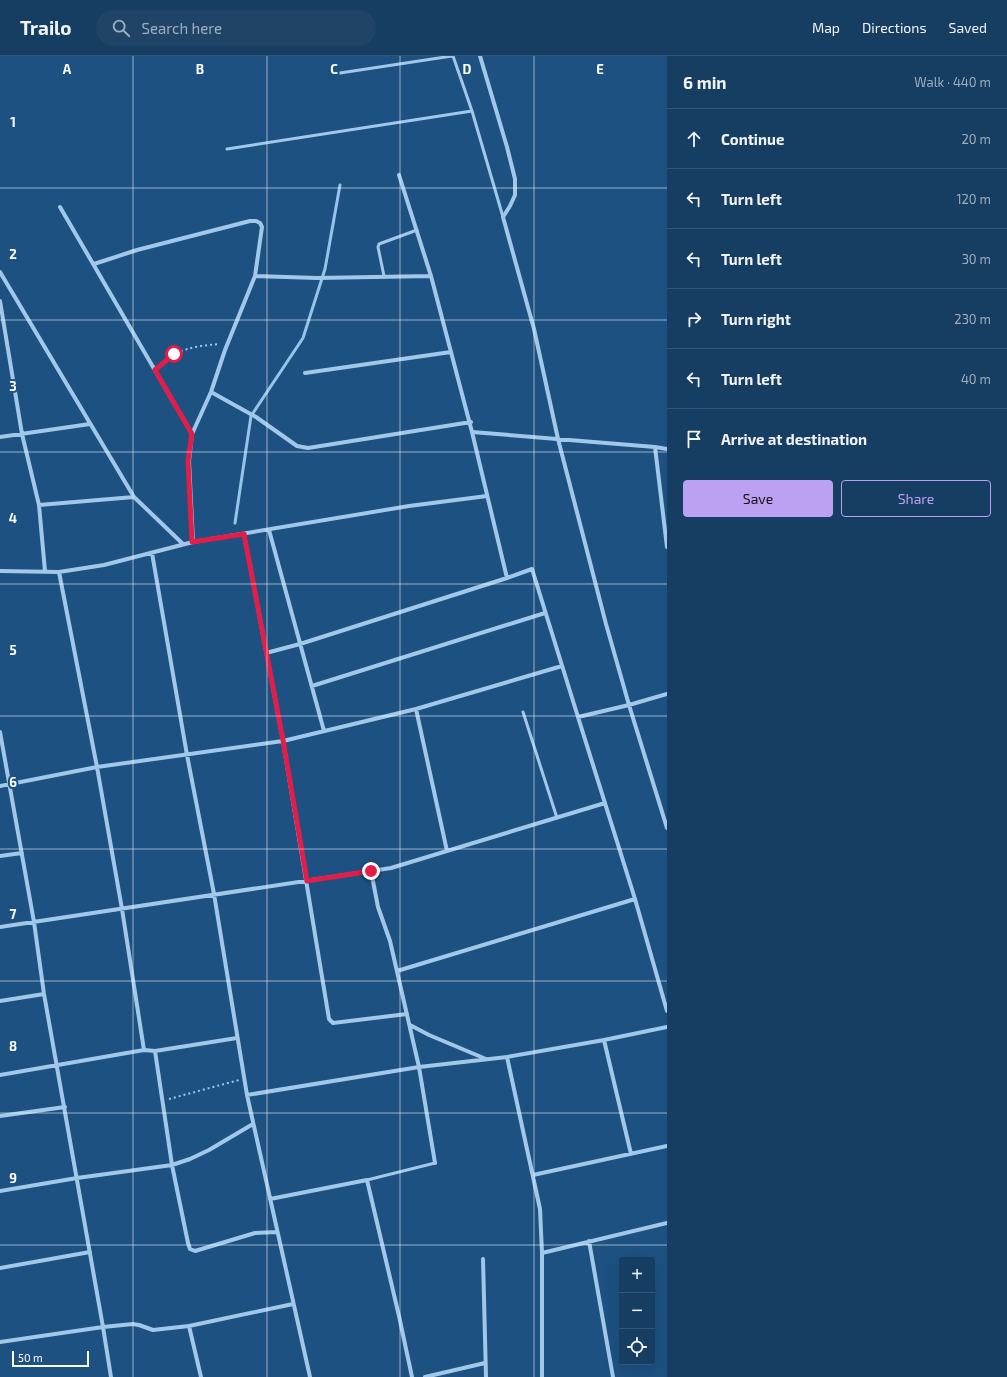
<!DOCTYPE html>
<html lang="en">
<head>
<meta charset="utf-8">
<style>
  :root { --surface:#163d62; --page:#1f4468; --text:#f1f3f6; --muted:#9eaebe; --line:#355677; --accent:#bca0f2 }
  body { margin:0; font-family:"Exo 2",sans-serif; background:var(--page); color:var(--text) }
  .controls { position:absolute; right:12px; bottom:12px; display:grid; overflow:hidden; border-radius:4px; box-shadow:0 4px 16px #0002 }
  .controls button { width:36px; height:36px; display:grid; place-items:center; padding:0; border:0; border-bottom:1px solid var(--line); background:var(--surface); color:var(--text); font:20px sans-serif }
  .scale { position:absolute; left:12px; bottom:10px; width:77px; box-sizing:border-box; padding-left:4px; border:2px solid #fff; border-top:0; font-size:11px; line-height:14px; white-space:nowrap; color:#fff; -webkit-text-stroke:3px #1d5182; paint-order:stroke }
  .stop { position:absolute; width:12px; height:12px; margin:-9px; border:3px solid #e11d48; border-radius:50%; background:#fff }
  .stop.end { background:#e11d48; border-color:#fff; box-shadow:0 1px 4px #0008 }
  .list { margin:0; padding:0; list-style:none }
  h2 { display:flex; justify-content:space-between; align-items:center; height:52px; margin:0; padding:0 16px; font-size:17px }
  h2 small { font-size:13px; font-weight:400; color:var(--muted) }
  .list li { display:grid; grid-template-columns:26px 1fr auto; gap:12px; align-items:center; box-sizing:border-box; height:60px; padding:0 16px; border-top:1px solid var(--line) }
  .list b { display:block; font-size:15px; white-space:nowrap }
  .list em { font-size:13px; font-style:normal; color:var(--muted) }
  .actions { display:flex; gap:8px; padding:12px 16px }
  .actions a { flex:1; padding:9px 0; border:1px solid var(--accent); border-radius:4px; text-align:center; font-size:14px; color:var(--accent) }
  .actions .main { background:var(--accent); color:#111 }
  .icon { flex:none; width:22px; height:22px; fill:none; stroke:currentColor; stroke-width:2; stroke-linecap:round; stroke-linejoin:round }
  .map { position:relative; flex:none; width:667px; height:1321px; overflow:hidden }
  header { display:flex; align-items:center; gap:24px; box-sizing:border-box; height:56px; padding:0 20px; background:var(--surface); border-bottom:1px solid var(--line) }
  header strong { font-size:19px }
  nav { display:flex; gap:22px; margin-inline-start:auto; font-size:14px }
  .search { width:280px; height:36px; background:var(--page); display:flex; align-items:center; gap:10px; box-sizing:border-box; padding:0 14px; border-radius:22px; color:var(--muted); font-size:15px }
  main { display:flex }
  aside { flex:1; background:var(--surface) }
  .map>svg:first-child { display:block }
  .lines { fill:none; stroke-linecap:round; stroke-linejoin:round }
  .stream { stroke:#95c4eb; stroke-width:3 }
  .path { stroke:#a2c8e9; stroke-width:2; stroke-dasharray:2 3; stroke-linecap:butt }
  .lane { stroke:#a2c8e9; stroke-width:3 }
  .street { stroke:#a2c8e9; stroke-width:4 }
  .route { stroke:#e11d48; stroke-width:5 }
  .grid { fill:none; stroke:#fff; stroke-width:1; stroke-opacity:0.55 }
  .grid-label { font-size:13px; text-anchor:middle; font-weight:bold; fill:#fff; stroke:#1d5182; stroke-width:4; stroke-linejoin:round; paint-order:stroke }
</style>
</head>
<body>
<header>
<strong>Trailo</strong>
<div class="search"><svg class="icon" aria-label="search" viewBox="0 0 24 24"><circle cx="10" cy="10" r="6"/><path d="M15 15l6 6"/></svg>Search here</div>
<nav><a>Map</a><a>Directions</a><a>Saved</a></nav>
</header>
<main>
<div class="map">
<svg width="667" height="1321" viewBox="0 0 667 1321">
  <rect width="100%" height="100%" fill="#1d5182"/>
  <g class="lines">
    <path class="stream" d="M235 467 251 360 303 282 325 213 340 129"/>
    <path class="path" d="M160 309C180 292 195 290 220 288
      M169 1043 239 1024"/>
    <path class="lane" d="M453 0 472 55 503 161
      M340 17 452 0
      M227 93 472 55
      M384 220 378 191 379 188 417 174
      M523 656 557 762
      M367 1124 435 1107"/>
    <path class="street" d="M480 0 507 91 515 123V139L510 150 503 161 534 273 558 383 606 568 629 649 667 772
      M399 119 431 220 472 376
      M60 151 192 378
      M94 208 137 194 250 165H256L260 167 262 171 255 220 225 294 211 336 192 378 189 405 193 486
      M0 216 134 441 183 488
      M255 220 317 222 431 220
      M0 245 22 378 39 449 45 515
      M305 317 451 296
      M211 336 256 361 297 390 308 392 471 366
      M0 381 90 368
      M655 391 667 393
      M39 449 134 441
      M269 474 324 675
      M244 478 283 685 329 963 333 967 407 958
      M667 491 655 391 472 376 507 522 532 513 578 661 629 649 667 638
      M152 497 187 699 214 838 247 1039 310 1321
      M0 515 59 516
      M266 597 300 588 507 522
      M312 630 545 557
      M416 653 447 795
      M578 661 635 843 667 955
      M0 676 34 866 44 938 103 1271 0 1286
      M0 730 97 711 283 685 416 653 562 610
      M0 800 22 797
      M371 815 378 851 390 885 419 1011 435 1107
      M0 871 391 812 605 747
      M397 915 635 843
      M0 945 44 938
      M410 969 429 979 486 1003
      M604 984 631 1098
      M144 994 122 853 97 711 59 516 104 509 193 486 409 450 487 440
      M155 995 172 1109 188 1187 190 1193 195 1195 255 1177 277 1176
      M507 1001 540 1153 542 1197V1321
      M0 1019 144 994 155 995 237 982
      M247 1039 419 1011 507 1001 604 984 667 971
      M0 1060 65 1051
      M533 1119 667 1090
      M0 1135 77 1122 172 1109 190 1103 209 1094 253 1068
      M270 1143 367 1124 399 1260 412 1321
      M589 1185 613 1321
      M542 1197 667 1167
      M483 1203 486 1321
      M0 1212 90 1196
      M189 1270 201 1321
      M111 1321 103 1271 133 1268 139 1269 153 1274 189 1270 293 1248
      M425 1321 485 1307"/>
  </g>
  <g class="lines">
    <path class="route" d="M174 298 155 314 192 378 188 405 192 486 244 478 283 684 307 825 371 815"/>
  </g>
  <path class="grid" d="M133 0V1321M267 0V1321M400 0V1321M534 0V1321M0 132H667M0 264H667M0 396H667M0 528H667M0 660H667M0 793H667M0 925H667M0 1057H667M0 1189H667"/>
  <g class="grid-label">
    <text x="67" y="18">A</text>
    <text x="200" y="18">B</text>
    <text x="334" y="18">C</text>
    <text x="467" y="18">D</text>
    <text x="600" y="18">E</text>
    <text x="13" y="71">1</text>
    <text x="13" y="203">2</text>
    <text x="13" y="335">3</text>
    <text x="13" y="467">4</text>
    <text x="13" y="599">5</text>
    <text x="13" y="731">6</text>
    <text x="13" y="863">7</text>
    <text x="13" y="995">8</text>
    <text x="13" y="1127">9</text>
  </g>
</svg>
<div class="controls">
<button>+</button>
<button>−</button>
<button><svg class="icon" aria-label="locate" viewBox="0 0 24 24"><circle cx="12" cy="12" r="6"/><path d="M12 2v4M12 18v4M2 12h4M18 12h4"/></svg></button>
</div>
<div class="scale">50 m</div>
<div class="stop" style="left:174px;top:298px"></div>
<div class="stop end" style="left:371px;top:815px"></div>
</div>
<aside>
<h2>6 min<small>Walk · 440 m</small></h2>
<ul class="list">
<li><svg class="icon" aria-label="ahead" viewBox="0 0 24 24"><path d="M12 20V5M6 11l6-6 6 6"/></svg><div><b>Continue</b></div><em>20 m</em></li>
<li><svg class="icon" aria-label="left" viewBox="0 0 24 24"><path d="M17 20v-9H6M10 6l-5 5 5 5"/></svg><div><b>Turn left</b></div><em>120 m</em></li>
<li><svg class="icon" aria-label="left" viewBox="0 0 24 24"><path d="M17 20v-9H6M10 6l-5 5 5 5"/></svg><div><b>Turn left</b></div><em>30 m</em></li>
<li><svg class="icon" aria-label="right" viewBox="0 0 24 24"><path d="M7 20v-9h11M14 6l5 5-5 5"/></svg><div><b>Turn right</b></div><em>230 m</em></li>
<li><svg class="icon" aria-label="left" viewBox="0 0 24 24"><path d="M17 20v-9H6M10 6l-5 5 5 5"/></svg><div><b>Turn left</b></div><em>40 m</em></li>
<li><svg class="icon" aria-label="arrive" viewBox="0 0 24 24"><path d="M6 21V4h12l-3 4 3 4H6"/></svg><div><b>Arrive at destination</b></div></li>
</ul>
<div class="actions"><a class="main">Save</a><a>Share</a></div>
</aside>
</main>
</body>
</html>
